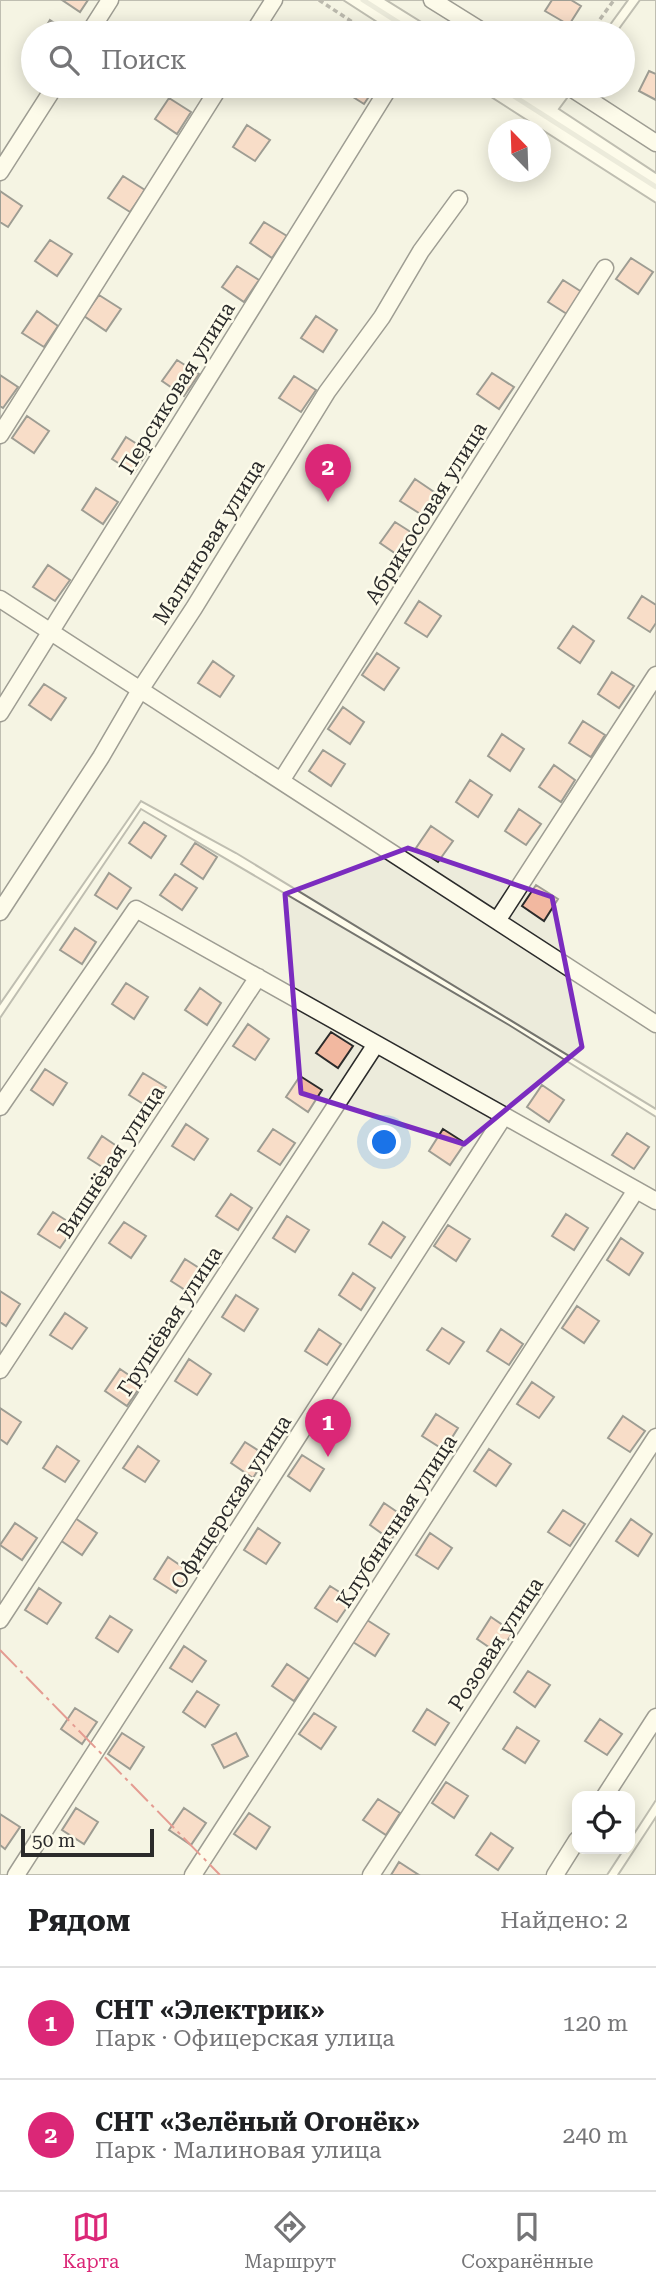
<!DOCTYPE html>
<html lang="ru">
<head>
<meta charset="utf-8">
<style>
  :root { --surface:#fff; --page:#f6f6f6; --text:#202124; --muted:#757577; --line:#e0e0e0; --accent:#db2777 }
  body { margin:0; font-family:"Roboto Serif",serif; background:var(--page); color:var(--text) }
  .controls { position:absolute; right:21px; bottom:21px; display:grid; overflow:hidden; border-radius:14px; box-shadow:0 4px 18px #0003 }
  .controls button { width:63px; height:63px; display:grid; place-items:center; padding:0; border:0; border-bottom:2px solid var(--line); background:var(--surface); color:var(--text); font:35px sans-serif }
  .compass { position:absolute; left:488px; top:119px; width:63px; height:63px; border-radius:50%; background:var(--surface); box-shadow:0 4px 18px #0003; rotate:337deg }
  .scale { position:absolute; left:21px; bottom:18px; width:133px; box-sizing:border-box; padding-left:7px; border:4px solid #2b2b2b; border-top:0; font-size:19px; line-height:24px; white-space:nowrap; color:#2b2b2b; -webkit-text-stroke:5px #fdfbea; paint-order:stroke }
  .you { position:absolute; left:385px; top:1143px; width:24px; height:24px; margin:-18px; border:5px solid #fff; border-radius:50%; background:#1a73e8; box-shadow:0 0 0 10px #1a73e833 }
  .badge { display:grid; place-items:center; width:46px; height:46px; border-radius:50%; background:var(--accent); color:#fff; font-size:23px; font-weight:700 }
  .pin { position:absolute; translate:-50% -58px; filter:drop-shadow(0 2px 4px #0008) }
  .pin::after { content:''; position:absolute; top:37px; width:24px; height:21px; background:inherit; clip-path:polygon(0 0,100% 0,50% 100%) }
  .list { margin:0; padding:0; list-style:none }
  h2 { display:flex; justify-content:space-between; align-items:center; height:91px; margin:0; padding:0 28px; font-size:30px }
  h2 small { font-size:23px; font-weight:400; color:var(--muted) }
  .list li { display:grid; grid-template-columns:46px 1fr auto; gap:21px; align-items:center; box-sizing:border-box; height:112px; padding:0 28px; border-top:2px solid var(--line) }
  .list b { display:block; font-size:26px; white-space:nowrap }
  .list p { margin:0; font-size:23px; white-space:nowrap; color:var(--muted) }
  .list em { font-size:23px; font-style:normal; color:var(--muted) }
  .icon { flex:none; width:38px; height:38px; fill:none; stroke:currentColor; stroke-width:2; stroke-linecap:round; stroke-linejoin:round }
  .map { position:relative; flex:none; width:656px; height:1875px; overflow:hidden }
  .search { position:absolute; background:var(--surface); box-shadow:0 4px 18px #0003; left:21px; right:21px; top:21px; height:77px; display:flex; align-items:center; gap:18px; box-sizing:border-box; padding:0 24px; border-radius:38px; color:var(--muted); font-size:26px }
  .sheet { height:315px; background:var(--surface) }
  nav { display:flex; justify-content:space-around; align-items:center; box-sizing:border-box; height:98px; border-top:2px solid var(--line); background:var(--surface); font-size:19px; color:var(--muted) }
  nav a { display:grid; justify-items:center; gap:4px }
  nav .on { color:var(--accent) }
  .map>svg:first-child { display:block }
  .garden { fill:#ecebdb; stroke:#74746e; stroke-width:2; fill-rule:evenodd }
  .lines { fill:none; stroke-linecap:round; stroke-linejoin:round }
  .stream { stroke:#d8d7c9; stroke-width:5 }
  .building { fill:#f2b8a0; stroke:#2b2b2b; stroke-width:2 }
  .street-casing { stroke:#2b2b2b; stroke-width:19 }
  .path { stroke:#6a6964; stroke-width:3.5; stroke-dasharray:5 3.5; stroke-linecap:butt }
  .street { stroke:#fdfbea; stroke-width:16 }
  .power { stroke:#c62828; stroke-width:2; stroke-dasharray:24 5 3.5 5; stroke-linecap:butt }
  .marked { fill:none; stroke:#7b2cbf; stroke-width:5; stroke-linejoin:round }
  .labels { text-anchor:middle; stroke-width:5; stroke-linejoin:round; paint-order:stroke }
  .street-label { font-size:21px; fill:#2b2b2b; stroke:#fdfbea }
</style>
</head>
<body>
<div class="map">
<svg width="656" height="1875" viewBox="0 0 656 1875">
  <rect width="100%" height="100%" fill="#fdfbea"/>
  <path class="garden" d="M0 0H343L394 33H33V86H474L656 203V1109L236 853 141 801 0 1004ZM498 130H540V172H498Z
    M386 0H628L604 33H439Z
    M640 0H656V173L559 109 576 86H623V33H616Z
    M141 809 509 1025 656 1117V1800L630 1840V1796H577V1849H624L607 1875H0V1018Z
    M656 1817V1875H618Z"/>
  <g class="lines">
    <path class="stream" d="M363 0 415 33
      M498 86 656 187"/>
  </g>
  <path class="building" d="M62 0H88L80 12Z
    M552 0H571L581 6 569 25 545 11Z
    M50 20 70 33H42Z
    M649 71 656 74V100L639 91Z
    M345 86H376L364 104 342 90Z
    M169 98 191 112 177 134 155 119Z
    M247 125 270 140 255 161 233 147Z
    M123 176 145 190 130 212 108 198Z
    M0 191 22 206 8 227 0 222Z
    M264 222 287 236 272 258 250 243Z
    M50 240 72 254 57 276 35 261Z
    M631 258 653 272 638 294 616 279Z
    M237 266 259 280 244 302 222 287Z
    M563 280 585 294 570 316 548 302Z
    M99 295 121 309 106 331 84 316Z
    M37 311 58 326 44 347 22 333Z
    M316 316 337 330 323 352 301 338Z
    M177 360 199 374 184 396 162 381Z
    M492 373 514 387 499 409 477 394Z
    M0 375 18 387 3 408 0 406Z
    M294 376 316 390 301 412 279 398Z
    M27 416 49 431 34 453 12 438Z
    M126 437 148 451 134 473 112 459Z
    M415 479 437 494 422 515 400 501Z
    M96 488 118 502 103 524 82 510Z
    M395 522 417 536 402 558 380 543Z
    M48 565 70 580 55 601 33 587Z
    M642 596 656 605V623L650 632 628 618Z
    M419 601 441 616 427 637 405 623Z
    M573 626 594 641 580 663 558 648Z
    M377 653 399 668 384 690 362 675Z
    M213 661 234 676 220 697 198 683Z
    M612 672 634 686 619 708 598 694Z
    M44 684 66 698 51 720 29 705Z
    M343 707 364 722 350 744 328 729Z
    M583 721 605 735 591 757 569 743Z
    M502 734 524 749 510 771 488 756Z
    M323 750 345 764 331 786 309 771Z
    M554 765 575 780 561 802 539 787Z
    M470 780 492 795 478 817 456 802Z
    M519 809 541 824 526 845 505 831Z
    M144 822 166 836 151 858 129 843Z
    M431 826 453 841 438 862 416 848Z
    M195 843 217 857 203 879 181 864Z
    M109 873 131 888 117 909 95 895Z
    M175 874 197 888 182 910 160 895Z
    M536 885 558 899 544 921 522 906Z
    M75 928 96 942 82 964 60 950Z
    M126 983 148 997 134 1019 112 1004Z
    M200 988 221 1003 207 1025 185 1010Z
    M248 1024 269 1039 255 1060 233 1046Z
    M331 1032 353 1046 338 1068 316 1053Z
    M45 1069 67 1083 53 1105 31 1090Z
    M143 1073 166 1087 151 1109 129 1095Z
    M300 1076 322 1090 308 1112 286 1097Z
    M542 1085 564 1100 549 1122 527 1107Z
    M186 1124 208 1139 194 1160 172 1146Z
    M273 1129 295 1143 280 1165 258 1151Z
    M443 1129 465 1143 450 1165 429 1151Z
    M627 1133 649 1147 634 1169 612 1155Z
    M102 1136 124 1151 110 1172 88 1158Z
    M231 1194 252 1208 238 1230 216 1216Z
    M53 1212 75 1226 60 1248 38 1234Z
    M566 1214 588 1228 574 1250 552 1236Z
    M287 1216 309 1230 295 1252 273 1238Z
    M124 1222 146 1236 131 1258 109 1243Z
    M383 1222 405 1237 391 1258 369 1244Z
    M448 1225 470 1239 456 1261 434 1246Z
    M621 1238 643 1253 629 1275 607 1260Z
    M185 1259 207 1273 193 1295 171 1281Z
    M353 1273 375 1288 361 1310 339 1295Z
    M0 1291 20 1304 6 1326 0 1322Z
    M236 1295 258 1309 244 1331 222 1317Z
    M577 1306 599 1321 584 1343 562 1328Z
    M65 1313 87 1328 72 1349 50 1335Z
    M442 1328 464 1342 449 1364 427 1350Z
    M319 1329 341 1344 327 1365 305 1351Z
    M501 1329 523 1344 509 1365 487 1351Z
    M189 1359 211 1374 197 1395 175 1381Z
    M120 1369 142 1384 127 1406 105 1391Z
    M532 1382 554 1397 539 1418 517 1404Z
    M0 1408 21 1422 7 1444 0 1439Z
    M436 1414 458 1428 444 1450 422 1436Z
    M623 1416 645 1431 630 1452 608 1438Z
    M245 1442 267 1456 253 1478 231 1463Z
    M57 1446 79 1461 65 1482 43 1468Z
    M138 1446 159 1461 145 1482 123 1468Z
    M489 1449 511 1464 496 1486 474 1471Z
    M302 1455 324 1469 310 1491 288 1476Z
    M384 1503 406 1518 391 1540 370 1525Z
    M563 1510 585 1524 570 1546 548 1532Z
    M75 1518 97 1533 82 1555 60 1540Z
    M631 1519 652 1534 638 1556 616 1541Z
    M15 1523 37 1538 22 1560 0 1545Z
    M258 1528 280 1543 266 1564 244 1550Z
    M430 1533 452 1548 438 1569 416 1555Z
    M168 1557 190 1572 176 1593 154 1579Z
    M330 1586 352 1600 337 1622 315 1608Z
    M39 1588 61 1603 47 1624 25 1610Z
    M110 1616 132 1630 118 1652 96 1638Z
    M491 1617 513 1632 499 1654 477 1639Z
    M367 1620 389 1634 375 1656 353 1642Z
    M184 1646 206 1661 192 1682 170 1668Z
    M287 1664 309 1679 294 1701 272 1686Z
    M528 1671 550 1685 535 1707 514 1692Z
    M197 1691 219 1705 205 1727 183 1712Z
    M75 1708 97 1722 82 1744 61 1729Z
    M427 1709 449 1723 435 1745 413 1731Z
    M314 1713 336 1727 321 1749 299 1734Z
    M600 1719 622 1734 607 1755 585 1741Z
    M517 1727 539 1741 525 1763 503 1749Z
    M122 1733 144 1747 130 1769 108 1754Z
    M236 1733 248 1756 224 1768 212 1745Z
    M446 1782 468 1796 454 1818 432 1803Z
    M378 1799 400 1813 386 1835 363 1820Z
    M76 1808 98 1822 84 1844 62 1830Z
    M184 1808 206 1823 191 1845 169 1830Z
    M249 1813 270 1827 256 1849 234 1834Z
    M0 1814 20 1827 5 1849 0 1845Z
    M491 1833 513 1848 498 1870 476 1855Z
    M399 1862 419 1875H391Z"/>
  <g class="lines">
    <defs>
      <path id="street" d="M432 0 485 33
        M89 33 110 0
        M253 33 274 0
        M568 86 656 143
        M0 172 55 86
        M0 435 220 86
        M0 599 656 1024
        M0 713 390 86
        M281 781 605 268
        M0 912 101 757 140 690 194 608 327 392 382 317 421 251 459 199
        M497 921 656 675
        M0 1107 136 909 656 1201
        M0 1370 258 977
        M0 1620 376 1044
        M605 1796 656 1717
        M16 1875 504 1116
        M193 1875 636 1190
        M371 1875 656 1437
        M555 1875 577 1840"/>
    </defs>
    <use href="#street" class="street-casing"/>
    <path class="path" d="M319 0 369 33
      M590 33 614 0"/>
    <use href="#street" class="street"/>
    <path class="power" d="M0 1650 220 1875"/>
  </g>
  <path d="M0 0H656V1875H0ZM408 848 552 897 582 1047 464 1144 301 1093 285 894Z" fill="#fdfbea" fill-opacity=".55" fill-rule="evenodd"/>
  <path class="marked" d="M408 848 552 897 582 1047 464 1144 301 1093 285 894Z"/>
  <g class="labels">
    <g class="street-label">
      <text transform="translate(177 388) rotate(-58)" y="7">Персиковая улица</text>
      <text transform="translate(426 513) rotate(-58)" y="7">Абрикосовая улица</text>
      <text transform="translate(209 542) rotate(-58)" y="7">Малиновая улица</text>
      <text transform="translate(111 1162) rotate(-57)" y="7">Вишнёвая улица</text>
      <text transform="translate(170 1321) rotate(-57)" y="7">Грушёвая улица</text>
      <text transform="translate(231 1502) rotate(-57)" y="7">Офицерская улица</text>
      <text transform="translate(397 1521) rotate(-57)" y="7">Клубничная улица</text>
      <text transform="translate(496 1644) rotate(-57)" y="7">Розовая улица</text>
    </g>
  </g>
</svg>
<div class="controls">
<button><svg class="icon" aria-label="locate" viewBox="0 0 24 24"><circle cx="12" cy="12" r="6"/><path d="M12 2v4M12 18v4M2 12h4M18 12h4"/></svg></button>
</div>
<svg class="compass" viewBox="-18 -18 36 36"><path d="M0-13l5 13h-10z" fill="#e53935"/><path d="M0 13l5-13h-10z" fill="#757577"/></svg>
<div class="scale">50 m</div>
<div class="you"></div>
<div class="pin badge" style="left:328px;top:1457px">1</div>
<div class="pin badge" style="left:328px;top:502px">2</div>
<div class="search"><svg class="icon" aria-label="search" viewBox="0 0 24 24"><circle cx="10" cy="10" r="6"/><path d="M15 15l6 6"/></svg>Поиск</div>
</div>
<section class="sheet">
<h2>Рядом<small>Найдено: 2</small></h2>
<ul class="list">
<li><span class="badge">1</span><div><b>СНТ «Электрик»</b><p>Парк · Офицерская улица</p></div><em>120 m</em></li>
<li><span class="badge">2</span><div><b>СНТ «Зелёный Огонёк»</b><p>Парк · Малиновая улица</p></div><em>240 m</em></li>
</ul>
</section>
<nav>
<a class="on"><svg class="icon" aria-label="map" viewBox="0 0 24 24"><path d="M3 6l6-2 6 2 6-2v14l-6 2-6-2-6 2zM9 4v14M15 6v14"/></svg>Карта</a>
<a><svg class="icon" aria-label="directions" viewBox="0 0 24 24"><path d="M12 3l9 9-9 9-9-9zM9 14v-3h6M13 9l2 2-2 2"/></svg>Маршрут</a>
<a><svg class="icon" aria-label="saved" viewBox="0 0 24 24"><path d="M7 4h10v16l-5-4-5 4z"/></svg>Сохранённые</a>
</nav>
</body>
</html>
